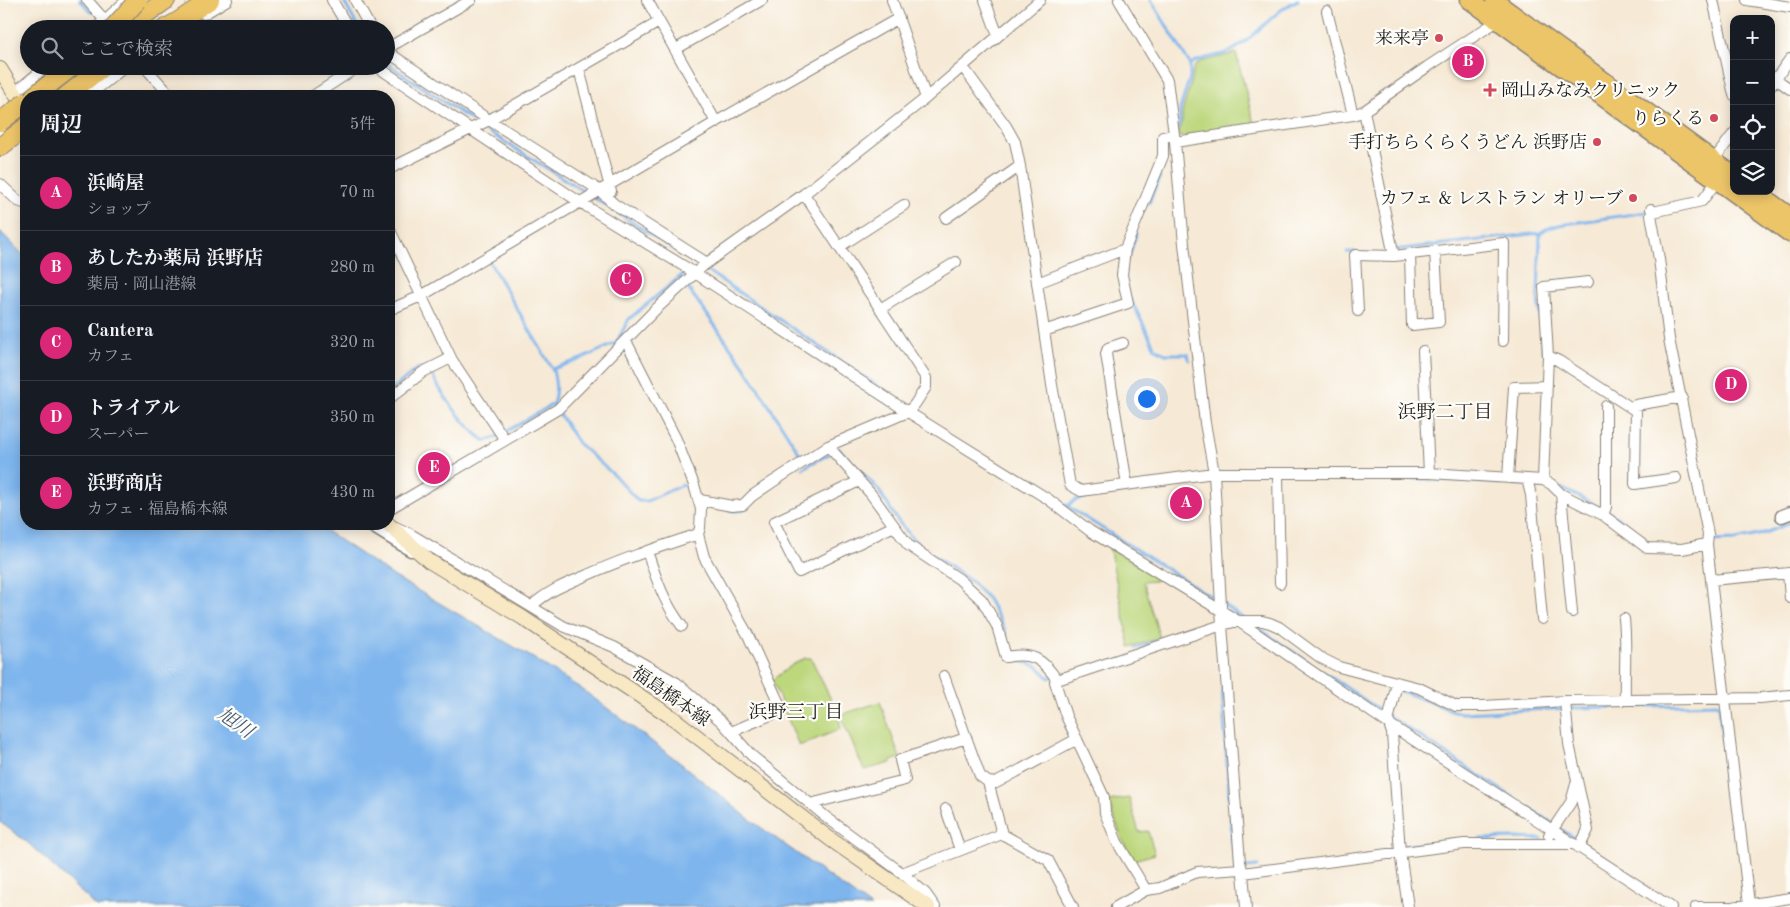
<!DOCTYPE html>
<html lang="ja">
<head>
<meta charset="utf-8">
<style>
  :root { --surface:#171b24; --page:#242831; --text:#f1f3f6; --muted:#9ea1a6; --line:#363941; --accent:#db2777 }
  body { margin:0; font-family:"Old Standard TT","Noto Serif JP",serif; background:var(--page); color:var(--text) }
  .controls { position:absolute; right:15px; top:15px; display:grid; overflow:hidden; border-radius:10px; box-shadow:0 2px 12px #0003 }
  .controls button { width:45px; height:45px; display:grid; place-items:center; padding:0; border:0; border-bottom:1px solid var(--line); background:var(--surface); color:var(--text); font:25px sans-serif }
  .you { position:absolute; left:1146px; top:398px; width:18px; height:18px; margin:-12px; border:4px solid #fff; border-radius:50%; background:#1a73e8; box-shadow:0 0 0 8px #1a73e833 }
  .badge { display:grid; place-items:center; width:32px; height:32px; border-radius:50%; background:var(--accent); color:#fff; font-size:16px; font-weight:700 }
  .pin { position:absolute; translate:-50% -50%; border:2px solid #fff; box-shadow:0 1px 5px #0006 }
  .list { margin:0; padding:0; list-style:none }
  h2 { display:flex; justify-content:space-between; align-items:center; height:65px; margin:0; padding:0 20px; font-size:21px }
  h2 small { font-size:16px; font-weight:400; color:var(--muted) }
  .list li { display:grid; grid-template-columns:32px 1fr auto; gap:15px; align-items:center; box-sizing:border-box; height:75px; padding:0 20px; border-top:1px solid var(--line) }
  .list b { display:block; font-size:19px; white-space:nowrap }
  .list p { margin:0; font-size:16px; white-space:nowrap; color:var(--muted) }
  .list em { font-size:16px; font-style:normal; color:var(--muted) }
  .icon { flex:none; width:28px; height:28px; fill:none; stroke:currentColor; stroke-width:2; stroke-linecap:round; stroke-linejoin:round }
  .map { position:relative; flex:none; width:1790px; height:907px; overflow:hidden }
  .search { position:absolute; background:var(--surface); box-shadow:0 2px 12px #0003; left:20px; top:20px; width:375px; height:55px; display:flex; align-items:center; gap:12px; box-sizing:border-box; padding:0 18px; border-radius:28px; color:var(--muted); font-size:19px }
  .panel { position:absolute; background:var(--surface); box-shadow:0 2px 12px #0003; left:20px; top:90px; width:375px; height:440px; border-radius:20px }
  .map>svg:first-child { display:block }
  .green { fill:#bcd77c; stroke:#6c7a4c }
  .water { fill:#7eb5ed; stroke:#4d6884 }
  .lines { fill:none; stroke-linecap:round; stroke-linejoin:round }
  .stream { stroke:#7eb5ed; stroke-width:3 }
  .minor-casing { stroke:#898278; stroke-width:12 }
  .tertiary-casing { stroke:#898278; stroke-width:15 }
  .secondary-casing { stroke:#898278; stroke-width:16 }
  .primary-casing { stroke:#898278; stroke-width:19 }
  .trunk-casing { stroke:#898278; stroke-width:20 }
  .minor { stroke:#fff; stroke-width:10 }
  .tertiary { stroke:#fff; stroke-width:12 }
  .secondary { stroke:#f8e8c3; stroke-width:14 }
  .primary { stroke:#edc569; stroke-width:16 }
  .trunk { stroke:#edc569; stroke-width:18 }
  .trunk-bridge-casing { stroke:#898278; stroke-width:20; stroke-linecap:butt }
  .trunk-bridge { stroke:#edc569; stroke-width:18 }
  .poi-dot { fill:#d1495b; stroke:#fdfcf7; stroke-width:2 }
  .labels { text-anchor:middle; stroke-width:4.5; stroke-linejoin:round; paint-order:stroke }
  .poi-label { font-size:18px; fill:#1c1c1c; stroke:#fdfcf7; text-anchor:end }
  .street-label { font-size:18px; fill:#1c1c1c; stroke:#fdfcf7 }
  .neighbourhood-label { font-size:19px; fill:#1c1c1c; stroke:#fdfcf7 }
  .water-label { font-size:19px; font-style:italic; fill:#435970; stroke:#fdfcf7 }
</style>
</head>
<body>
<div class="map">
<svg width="1790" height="907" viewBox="0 0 1790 907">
  <rect width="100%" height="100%" fill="#fdfcf7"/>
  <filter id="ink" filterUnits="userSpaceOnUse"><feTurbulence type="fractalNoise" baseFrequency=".02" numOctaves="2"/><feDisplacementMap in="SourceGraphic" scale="10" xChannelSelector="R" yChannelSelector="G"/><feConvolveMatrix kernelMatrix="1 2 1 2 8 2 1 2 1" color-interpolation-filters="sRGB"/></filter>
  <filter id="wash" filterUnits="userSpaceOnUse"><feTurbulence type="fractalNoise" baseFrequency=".0096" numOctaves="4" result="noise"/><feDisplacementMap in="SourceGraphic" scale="20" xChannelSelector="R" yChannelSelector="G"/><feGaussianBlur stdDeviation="1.12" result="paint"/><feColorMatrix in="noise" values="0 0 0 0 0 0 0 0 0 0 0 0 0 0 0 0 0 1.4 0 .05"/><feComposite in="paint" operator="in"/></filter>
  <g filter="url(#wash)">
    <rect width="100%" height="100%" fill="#f6e9d5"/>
    <path class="green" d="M1236 53 1255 127 1179 137 1178 132C1184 125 1181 117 1183 109 1187 95 1192 83 1194 67L1200 62Z
      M1109 547 1156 576V581L1143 582 1160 638 1130 647Z
      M805 658H811L838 714 841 729 799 746 772 680 792 665Z
      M880 702 900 758 891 761V763L864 770 840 715Z
      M1129 798 1139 832 1148 831 1155 854 1134 860 1122 839 1108 801Z"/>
    <path class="water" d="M0 231 26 258V524H316L395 577 533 658 583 690 679 762 748 818 871 907H97L28 843 0 822Z"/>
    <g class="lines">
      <path class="stream" d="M80 0 91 12
        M343 0 359 29
        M1151 0 1190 64V77L1180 109 1179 127 1175 129
        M386 63 476 123
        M1190 64C1204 56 1222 57 1235 49 1256 36 1276 9 1298 0
        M481 127 588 194
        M1167 152 1168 138
        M593 197 697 264 900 401
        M1149 203 1160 177
        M1540 233 1538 296 1543 351
        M1393 250 1540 233 1546 229 1559 225 1647 212
        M1347 252H1355
        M1129 257 1136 234
        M680 277 744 366 803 459
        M1131 300 1155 348 1165 354H1188L1189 360
        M552 369 581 359 616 343 629 319 687 271
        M430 370C439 392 466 428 485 441L497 437 553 404C557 392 556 383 553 370L489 261
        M389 392 417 369 422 368
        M553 404 578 443 615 476 638 501H647L682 485 689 487 693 500
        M803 468 839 449 878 489 898 521 918 545 972 582 988 599 1004 628 1009 649 1014 654
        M1384 478 1452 480 1534 485 1550 488
        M1561 488 1608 511 1651 544H1653
        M1054 498 1218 601
        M1067 506 1076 500 1089 497 1209 480
        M729 510 735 511 743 510
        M1709 541 1736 540 1762 534 1790 523
        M1223 604 1243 618
        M1252 624 1384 713 1634 877
        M1136 648 1211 624
        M1018 658 1021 661 1037 666 1049 678 1052 677
        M1222 687 1232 842 1236 866
        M1389 688C1414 693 1436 707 1461 713L1575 708 1719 704 1723 748
        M1388 701 1389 687
        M1066 727 1072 739
        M1725 762 1727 780
        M1480 839 1513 838 1541 839
        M1402 846 1456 840
        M1246 867 1258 866"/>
    </g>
  </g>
  <g filter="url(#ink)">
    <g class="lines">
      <defs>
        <path id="minor" d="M87 0 108 24
          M332 0 349 29
          M355 0 371 29
          M647 0 716 122
          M892 0 926 98
          M985 0 998 36
          M1119 0 1167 80 1175 142 1184 244 1205 423 1214 473 1222 625 1240 862 1243 873 1246 907
          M1713 0 1734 95
          M1747 0 1790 7
          M1327 11 1353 115
          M204 14 227 0
          M95 29 127 0
          M386 49 471 0
          M676 49 762 0
          M386 51 489 120 599 190 614 204 707 263
          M144 66 171 96
          M376 66 581 203 695 273 908 412 1048 499 1090 531 1238 621 1389 724 1671 907
          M963 67 1006 126 1015 142 1020 166 1052 385 1070 485 1081 491 1214 473H1429
          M579 69 611 191
          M1776 79 1790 89
          M1771 85 1790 59
          M14 93 47 66
          M88 96 126 66
          M313 96 359 66
          M1364 111 1394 256
          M1175 142 1353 115 1364 111 1427 67 1502 18
          M1711 164 1734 133
          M389 169 489 120 659 22
          M0 184 18 201 26 204
          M1651 209 1653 212 1702 201 1717 181
          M1653 212 1651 215 1659 259 1669 339 1708 534 1707 544 1711 580
          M946 218 1020 166
          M389 228 452 360 505 440
          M839 247 904 205
          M1410 254 1412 325 1439 322 1435 251
          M1037 283 1125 249
          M880 309 956 262
          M389 310 421 296 716 122 899 18
          M1358 311 1355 255 1394 256 1504 243 1503 341
          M1044 331 1128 303 1122 275 1125 249 1163 156V137L1174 135
          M1123 343 1108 348 1106 354 1127 485
          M1423 351 1429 473 1543 480
          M1548 356 1559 361 1636 411
          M389 397 390 398 423 372 451 358
          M828 446 871 494 908 545 959 579 982 600 997 626 1006 657C1032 652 1043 659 1057 680L1055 682 1066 716 1104 797 1105 813 1117 842 1146 890
          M1278 473 1280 583
          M1508 478 1514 387 1547 386
          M1676 478 1635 484 1636 405 1682 397
          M1527 479 1531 495 1542 619
          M859 481 774 522 799 572 894 526
          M1561 494 1603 515 1647 548 1682 549 1707 544
          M700 500 732 506 743 505 752 496 771 483 828 446 908 412 915 404 926 387V378L804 194
          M389 509 558 409 655 310 704 265 804 194 926 98 1040 0
          M1603 515 1606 507V406
          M396 527 412 535 563 626 614 647 677 683 722 722 751 755 826 817 902 873 925 893 935 907
          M698 534 704 557 748 635 782 710 731 732
          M647 551C656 578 664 603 682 626
          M1788 573 1790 598
          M532 606C546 592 566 584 585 576 622 559 659 547 698 534L700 528 701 509 694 485 676 439 626 341
          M1572 612 1561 494 1551 484 1543 480 1548 356 1544 287 1588 282
          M1624 619C1627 646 1624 673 1625 700
          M944 676 980 776 988 782 996 783 1077 739
          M1057 680 1222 625 1238 621H1262L1270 623 1279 627 1321 658 1339 667 1419 688 1456 706H1484L1565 701 1760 698 1790 695
          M1397 683 1388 721 1392 733 1400 852 1408 907
          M1565 701 1569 744 1588 830 1579 848
          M988 782 1002 834 1048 860 1073 907
          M810 804 905 780 900 760 966 738
          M946 809 960 850
          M1549 835 1571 802 1576 784
          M902 873 1002 834
          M1243 873 1464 844H1572
          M1749 904 1711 580 1790 573
          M1116 907 1146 890 1160 888 1197 872 1241 869
          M1696 907H1729
          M1732 907 1790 898"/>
        <path id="tertiary" d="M1782 516 1790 513
          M369 524 411 550"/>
        <path id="secondary" d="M0 69 26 111
          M388 524 429 561 523 618 673 718 830 839 928 907"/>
        <path id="primary" d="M1469 0 1790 234
          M1494 0 1734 175
          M1756 191 1790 216"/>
        <path id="trunk" d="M125 29 166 0
          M164 29 177 22 210 0
          M34 96 73 66
          M66 96 104 66
          M0 147 26 127"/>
      </defs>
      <use href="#minor" class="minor-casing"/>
      <use href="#tertiary" class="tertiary-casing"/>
      <use href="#secondary" class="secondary-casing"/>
      <use href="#primary" class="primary-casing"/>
      <use href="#trunk" class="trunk-casing"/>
      <use href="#minor" class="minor"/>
      <use href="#tertiary" class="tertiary"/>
      <use href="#secondary" class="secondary"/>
      <use href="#primary" class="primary"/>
      <use href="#trunk" class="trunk"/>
      <defs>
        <path id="trunk-bridge" d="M112 29 138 0
          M0 122 26 102"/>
      </defs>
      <use href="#trunk-bridge" class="trunk-bridge-casing"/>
      <use href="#trunk-bridge" class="trunk-bridge"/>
    </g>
  </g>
  <g class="poi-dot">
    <circle cx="1439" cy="38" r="5"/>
    <path d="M1487.5 82.5h5v5h5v5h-5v5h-5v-5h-5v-5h5z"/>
    <circle cx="1714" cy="118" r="5"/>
    <circle cx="1597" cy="142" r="5"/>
    <circle cx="1633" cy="198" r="5"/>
  </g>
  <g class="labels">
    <g class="poi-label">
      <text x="1429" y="44">来来亭</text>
      <text x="1501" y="96" text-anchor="start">岡山みなみクリニック</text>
      <text x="1704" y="124">りらくる</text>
      <text x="1587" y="148">手打ちらくらくうどん 浜野店</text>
      <text x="1623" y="204">カフェ &amp; レストラン オリーブ</text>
    </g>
    <g class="street-label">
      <text transform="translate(671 696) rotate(35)" y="6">福島橋本線</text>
    </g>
    <g class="neighbourhood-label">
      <text x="1445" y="418">浜野二丁目</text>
      <text x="796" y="718">浜野三丁目</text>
    </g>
    <g class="water-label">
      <text transform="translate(236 722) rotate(35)" y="7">旭川</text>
    </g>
  </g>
</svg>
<div class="controls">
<button>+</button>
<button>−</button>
<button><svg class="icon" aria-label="locate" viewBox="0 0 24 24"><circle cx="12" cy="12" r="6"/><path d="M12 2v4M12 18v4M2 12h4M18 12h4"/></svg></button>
<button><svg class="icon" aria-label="layers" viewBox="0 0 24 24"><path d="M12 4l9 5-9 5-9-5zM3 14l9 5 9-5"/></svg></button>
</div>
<div class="you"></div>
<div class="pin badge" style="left:1186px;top:503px">A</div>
<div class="pin badge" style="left:1468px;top:62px">B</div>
<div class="pin badge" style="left:626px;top:280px">C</div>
<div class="pin badge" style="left:1731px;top:385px">D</div>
<div class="pin badge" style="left:434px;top:468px">E</div>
<div class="search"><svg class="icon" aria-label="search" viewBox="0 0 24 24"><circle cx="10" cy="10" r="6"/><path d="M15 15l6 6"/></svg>ここで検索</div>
<section class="panel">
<h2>周辺<small>5件</small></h2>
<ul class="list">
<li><span class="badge">A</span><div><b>浜崎屋</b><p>ショップ</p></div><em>70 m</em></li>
<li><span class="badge">B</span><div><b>あしたか薬局 浜野店</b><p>薬局 · 岡山港線</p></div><em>280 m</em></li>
<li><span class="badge">C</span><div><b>Cantera</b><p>カフェ</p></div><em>320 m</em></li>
<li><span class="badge">D</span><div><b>トライアル</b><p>スーパー</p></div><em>350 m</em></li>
<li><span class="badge">E</span><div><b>浜野商店</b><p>カフェ · 福島橋本線</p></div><em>430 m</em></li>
</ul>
</section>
</div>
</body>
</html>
